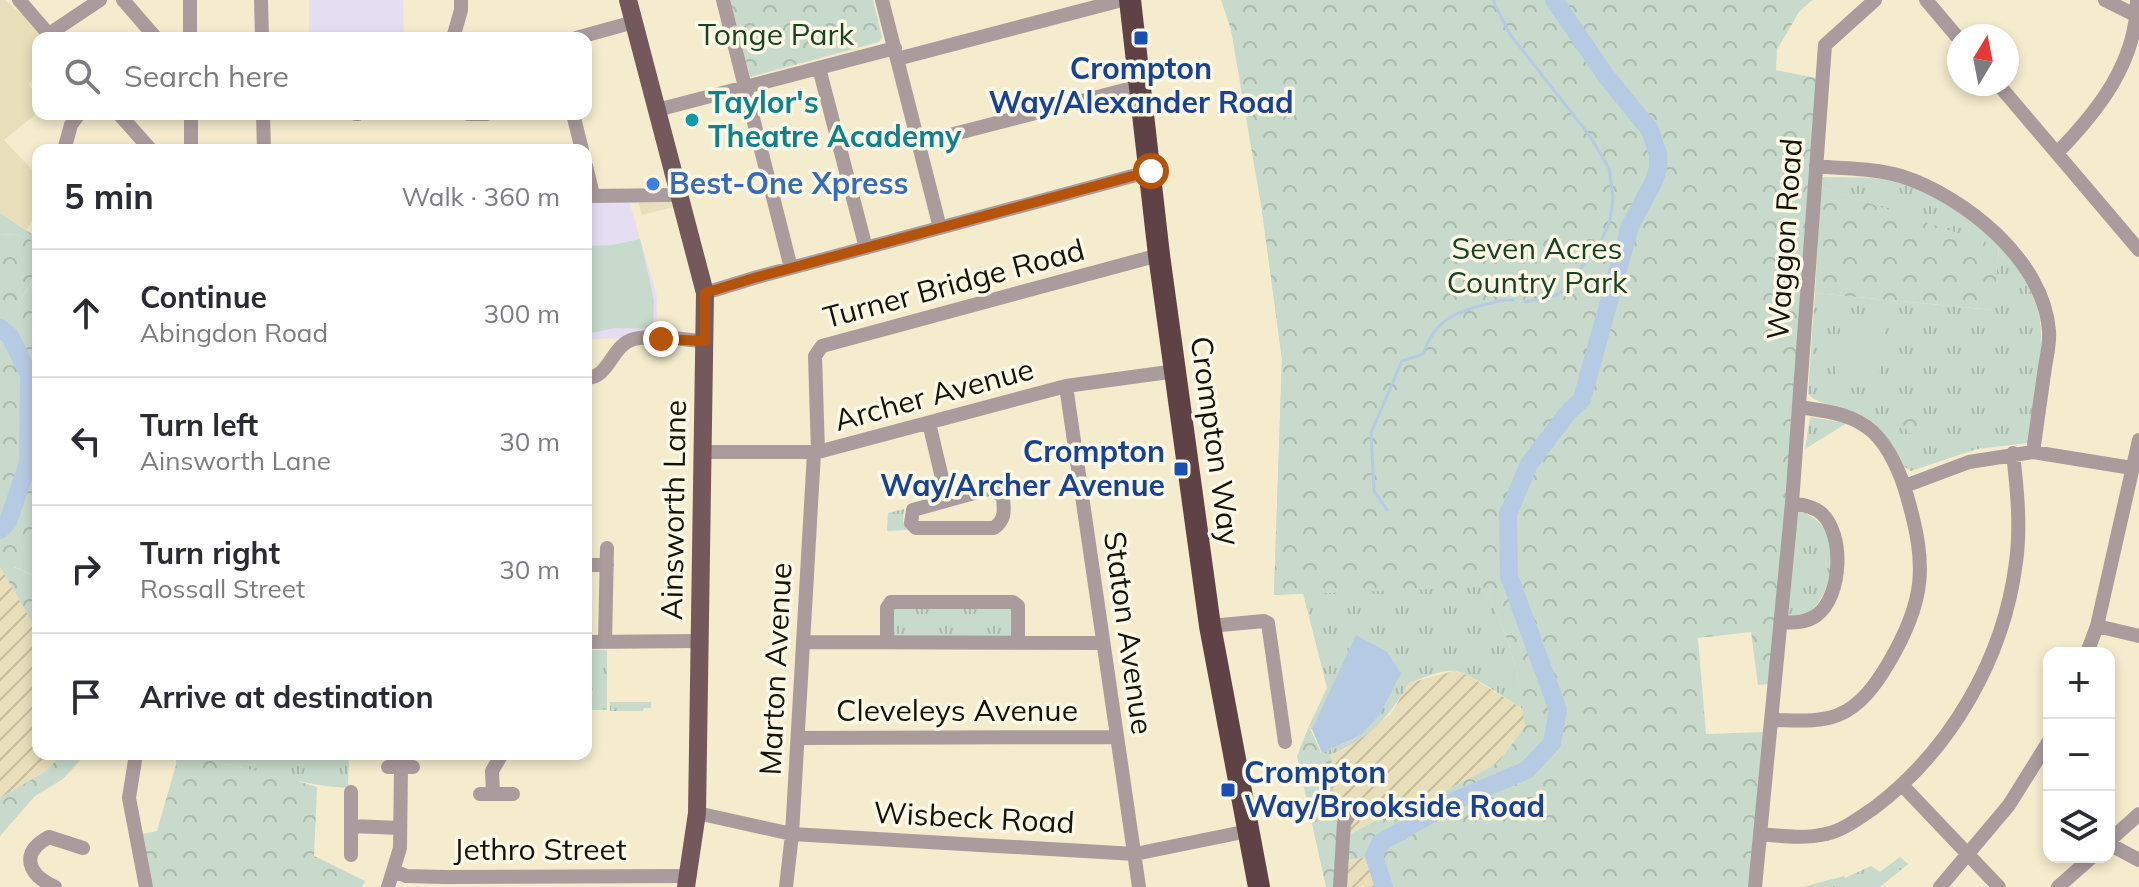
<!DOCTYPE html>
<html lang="en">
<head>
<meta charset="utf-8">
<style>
  :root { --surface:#fff; --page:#f7f7f7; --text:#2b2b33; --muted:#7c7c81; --line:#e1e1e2 }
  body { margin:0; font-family:Mulish,sans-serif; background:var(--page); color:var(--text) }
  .controls { position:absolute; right:24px; bottom:24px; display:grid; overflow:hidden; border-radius:16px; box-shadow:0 4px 12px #0003 }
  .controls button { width:72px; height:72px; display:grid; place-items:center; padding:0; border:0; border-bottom:2px solid var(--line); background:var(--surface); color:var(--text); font:40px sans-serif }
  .compass { position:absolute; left:1947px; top:24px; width:72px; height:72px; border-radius:50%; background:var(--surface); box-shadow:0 4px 12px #0003; rotate:10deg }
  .stop { position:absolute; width:24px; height:24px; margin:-18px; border:6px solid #b45309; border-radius:50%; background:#fff }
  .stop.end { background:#b45309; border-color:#fff; box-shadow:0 2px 8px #0008 }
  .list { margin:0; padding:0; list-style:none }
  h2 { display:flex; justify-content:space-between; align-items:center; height:104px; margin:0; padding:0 32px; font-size:34px }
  h2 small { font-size:26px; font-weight:400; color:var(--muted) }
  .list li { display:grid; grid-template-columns:52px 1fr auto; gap:24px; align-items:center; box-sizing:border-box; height:128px; padding:0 32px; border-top:2px solid var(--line) }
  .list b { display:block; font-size:30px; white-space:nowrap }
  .list p { margin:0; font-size:26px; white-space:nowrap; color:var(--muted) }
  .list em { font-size:26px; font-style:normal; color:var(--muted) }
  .icon { flex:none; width:44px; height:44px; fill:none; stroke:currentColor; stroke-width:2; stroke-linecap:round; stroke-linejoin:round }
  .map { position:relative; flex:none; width:2139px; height:887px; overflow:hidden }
  .search { position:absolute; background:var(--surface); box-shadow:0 4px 12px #0003; left:32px; top:32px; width:560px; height:88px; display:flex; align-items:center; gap:20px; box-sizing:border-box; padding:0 28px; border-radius:16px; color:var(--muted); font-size:30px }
  .panel { position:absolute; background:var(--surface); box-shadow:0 4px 12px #0003; left:32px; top:144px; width:560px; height:616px; border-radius:16px }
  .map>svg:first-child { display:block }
  .built { fill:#e8deb9 }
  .industrial { fill:url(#industrial-furrows) }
  .education { fill:#e5ddf2 }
  .grass { fill:url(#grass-tufts) }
  .forest { fill:url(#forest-crowns) }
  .garden { fill:#c7dacb }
  .water { fill:#b7cae3 }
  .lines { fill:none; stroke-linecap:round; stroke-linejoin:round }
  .stream { stroke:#b7cae3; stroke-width:3 }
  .river { stroke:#b7cae3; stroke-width:18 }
  .minor { stroke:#aa9b9c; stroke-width:14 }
  .major { stroke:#73595b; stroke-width:18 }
  .highway { stroke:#5f4245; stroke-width:22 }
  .route { stroke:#b45309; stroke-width:10 }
  .transit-dot { fill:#1a4fb4; stroke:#fef9e7; stroke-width:3 }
  .culture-dot { fill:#0f9aa8; stroke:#fef9e7; stroke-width:3 }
  .shop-dot { fill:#3f7fe0; stroke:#fef9e7; stroke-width:3 }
  .labels { text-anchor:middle; stroke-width:7; stroke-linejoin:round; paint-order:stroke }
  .park-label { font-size:30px; fill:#184426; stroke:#fef9e7 }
  .transit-label { font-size:30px; font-weight:bold; fill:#164399; stroke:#fef9e7 }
  .culture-label { font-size:30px; font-weight:bold; fill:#0d838f; stroke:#fef9e7; text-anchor:start }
  .shop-label { font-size:30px; font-weight:bold; fill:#366cbe; stroke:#fef9e7; text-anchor:start }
  .street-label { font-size:30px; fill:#151207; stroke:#fef9e7 }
</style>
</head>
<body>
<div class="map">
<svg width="2139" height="887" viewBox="0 0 2139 887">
  <defs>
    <pattern id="industrial-furrows" width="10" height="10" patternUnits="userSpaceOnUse" patternTransform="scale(2)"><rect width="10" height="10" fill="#e8deb9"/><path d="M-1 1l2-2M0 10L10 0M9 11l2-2" fill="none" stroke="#c6bd9e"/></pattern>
    <pattern id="grass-tufts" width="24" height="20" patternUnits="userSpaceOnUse" patternTransform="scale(2)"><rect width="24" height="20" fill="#c7dacb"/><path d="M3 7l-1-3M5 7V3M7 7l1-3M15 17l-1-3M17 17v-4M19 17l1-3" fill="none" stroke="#aabaad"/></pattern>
    <pattern id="forest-crowns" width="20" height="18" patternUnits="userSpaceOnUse" patternTransform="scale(2)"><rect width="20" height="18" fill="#c7dacb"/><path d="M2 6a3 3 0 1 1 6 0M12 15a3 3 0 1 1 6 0" fill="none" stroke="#aabaad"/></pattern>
  </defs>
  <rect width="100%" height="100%" fill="#f4eccd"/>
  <path class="built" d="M0 0H5L40 30 45 38H38V75L28 84 38 96V112L4 140 38 176V209L27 230 0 213Z
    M639 203H672L673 207 642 215Z"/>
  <path class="industrial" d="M0 567 38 632V754H62L46 771 0 798Z
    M1454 671 1467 675 1523 709 1525 726 1498 763 1409 810 1381 818 1339 839 1320 772 1333 762 1330 755 1347 748 1391 714 1409 683Z
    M1368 857 1375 887H1345L1348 860Z"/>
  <path class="education" d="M309 0H403L404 38H309Z
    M629 201 657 297 656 338 586 339V202Z"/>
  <path class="grass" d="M1339 140 1483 587C1507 630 1516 661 1523 709 1508 700 1469 672 1454 671 1440 669 1422 679 1409 683 1389 718 1368 739 1330 755L1322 753 1361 735 1356 636 1312 729 1309 726 1327 688 1303 593 1274 595 1282 359 1262 211Z
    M1823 177C1848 178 1873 176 1897 181 1955 194 2032 260 2040 321 2045 361 2034 403 2028 443L1977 449 1911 471C1890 460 1886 432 1866 418 1849 406 1819 407 1808 394L1815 293 1992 310 1999 248 1821 187Z
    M0 213 38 238V264L33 241 16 234 0 235Z
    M38 273V314L19 302Z
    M1810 417 1847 423 1805 449Z
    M904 509 903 522 907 530 887 531 888 513Z
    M1797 511C1845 521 1839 589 1807 615L1788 617Z
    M38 558V578L13 566Z
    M894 607 1012 609V636H894Z
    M586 650H607V710H586Z
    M610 702H651V708H644L643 711H610Z
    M225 754H349L348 788C306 786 266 773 225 764Z
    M1900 857 1908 864 1880 887H1803L1844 876 1845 878 1871 866 1880 872Z"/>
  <path class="forest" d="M730 0H873L882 37 879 42 750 77Z
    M1221 0H1812L1799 12 1777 50 1776 70 1816 78 1782 562 1770 684 1758 685 1751 632 1698 638 1706 734 1765 732 1750 887H1375L1368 857 1348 860 1350 834 1381 818 1409 810 1498 763 1525 726C1517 667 1512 640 1483 587L1274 595 1282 359 1262 211 1231 30Z
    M1821 187 1999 247 1993 310 1815 293Z
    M16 234 33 241C40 275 37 273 19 302L38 314V558L14 567 38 578V632L0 567V235Z
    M1897 399 1923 402 1921 421 1928 422 1926 439C1905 437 1896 419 1897 399Z
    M1309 726 1321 753 1330 755 1333 761 1320 772 1335 793 1340 848 1337 887H1326L1297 756Z
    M62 754H86L63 779 35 796 0 836V798L46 771Z
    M176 754H225V764L281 776 317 787 314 856 365 881 362 887H150L142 834 157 831 176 765Z"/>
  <path class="garden" d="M640 239 654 300 653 329 615 328 586 334V246L613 245Z
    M1841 318 1884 322 1877 389 1835 385Z"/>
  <path class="water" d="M1356 635 1387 652 1401 673 1380 714 1361 735 1322 753 1312 729Z"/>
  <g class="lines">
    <path class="stream" d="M1493 0 1509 33 1589 135 1609 168 1613 197 1610 221 1602 239 1565 289 1555 296 1525 302
      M1387 510 1374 491 1371 433 1402 361 1423 354C1435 320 1454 312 1487 304 1496 302 1504 299 1513 300"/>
    <path class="river" d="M0 328 10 336 29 375 28 463 8 522 0 530
      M1384 887 1374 856 1380 843 1454 801 1527 770 1552 743 1558 710 1509 576 1508 514 1529 464 1566 415 1582 399 1630 226 1654 181 1658 168V154L1650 130 1606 76 1554 0"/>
    <path class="minor" d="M19 0 52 38
      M123 0 156 38
      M190 0V38
      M261 0 262 38
      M723 0 791 268
      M882 0 940 228
      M1926 0 1959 39
      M2105 0 2139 17
      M49 34 100 0
      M453 38 461 10V0
      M576 38 634 22
      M897 59 1122 0
      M819 68 866 248
      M1998 84 2139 250
      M657 110 895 48
      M119 114 151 150
      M263 114 264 150
      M356 114H358
      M468 114H487
      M573 114 582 150
      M919 143 1140 86
      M64 150 71 125 79 114
      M191 150V114
      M2057 153C2098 111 2137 62 2137 0
      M586 166 593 195
      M1816 166C1843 169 1875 168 1901 176 1964 196 2044 260 2049 331 2050 343 2047 355 2045 367 2041 395 2037 423 2033 452
      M586 196 680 195
      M705 293 754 278 1151 171
      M586 378C610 378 611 345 634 339 656 334 683 340 705 341
      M1066 386 1139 887
      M929 423 947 499
      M703 452H818L1066 386 1176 371
      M818 452 815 356 822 346 1159 255
      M1905 486 1969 462 2033 452 2132 468
      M992 488 1003 497C1004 511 1006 519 994 528H916L911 523 913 510Z
      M586 565H607
      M1781 622C1794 623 1806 623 1817 615 1842 596 1845 534 1821 513 1813 506 1802 505 1792 503
      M1210 626 1264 621 1268 623 1285 742
      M2097 626 2139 636
      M586 642 699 641
      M605 642 607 548
      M804 642 1102 643
      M887 642V608L891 602H1013L1018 606V642
      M2087 653 2097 626 2139 440
      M1772 720C1792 720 1818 723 1838 715 1861 706 1876 684 1888 664 1926 600 1927 565 1907 496 1901 474 1889 447 1873 432 1852 413 1825 411 1799 407
      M798 738 1117 737
      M136 754 129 798 146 887
      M388 767H413
      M1903 786 1999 887
      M480 794H513
      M493 794 492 771 502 754
      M697 813 792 834 1135 854 1248 831
      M351 826 400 828
      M1760 834C1782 836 1804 839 1826 834 1842 831 1861 817 1874 808 1951 750 2004 658 2016 562 2021 526 2017 489 2013 453
      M2109 841 2139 814
      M2109 844 2139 860
      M351 855V792
      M394 871 406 876 445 877 687 876
      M55 887C28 875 19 853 49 837L83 848
      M388 887 400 848 401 767
      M786 887 792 834 814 453
      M1340 887 1344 823 1353 809
      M1755 887 1792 503 1825 45 1875 0
      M1940 887 2009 805 2049 741
      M2058 887 2092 857"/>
    <path class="major" d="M628 0 705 293 697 813 686 887"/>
    <path class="highway" d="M1130 0 1159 255 1210 626 1259 887"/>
  </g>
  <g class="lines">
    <path class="route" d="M661 339 705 341V293L754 278 1151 171"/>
  </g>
  <g class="transit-dot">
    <rect x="1133" y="30" width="16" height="16" rx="4"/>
    <rect x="1173" y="461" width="16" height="16" rx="4"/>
    <rect x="1220" y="782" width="16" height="16" rx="4"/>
  </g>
  <circle class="culture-dot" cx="692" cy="120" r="8"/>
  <circle class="shop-dot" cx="653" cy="184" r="8"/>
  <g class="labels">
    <g class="park-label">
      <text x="776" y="45">Tonge Park</text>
      <text x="1537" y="259">Seven Acres<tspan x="1537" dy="34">Country Park</tspan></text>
    </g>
    <g class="transit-label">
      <text x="1141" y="79">Crompton<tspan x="1141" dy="34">Way/Alexander Road</tspan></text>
      <text x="1165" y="462" text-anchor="end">Crompton<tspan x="1165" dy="34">Way/Archer Avenue</tspan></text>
      <text x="1244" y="783" text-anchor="start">Crompton<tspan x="1244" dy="34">Way/Brookside Road</tspan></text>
    </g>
    <g class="culture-label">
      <text x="708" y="113">Taylor's<tspan x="708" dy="34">Theatre Academy</tspan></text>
    </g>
    <g class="shop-label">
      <text x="669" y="194">Best-One Xpress</text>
    </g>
    <g class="street-label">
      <text transform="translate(1785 239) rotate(-86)" y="10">Waggon Road</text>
      <text transform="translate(954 284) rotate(-15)" y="10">Turner Bridge Road</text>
      <text transform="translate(934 395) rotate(-15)" y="10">Archer Avenue</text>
      <text transform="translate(1215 441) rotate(82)" y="10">Crompton Way</text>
      <text transform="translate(674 510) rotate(-89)" y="10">Ainsworth Lane</text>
      <text transform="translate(1128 633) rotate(82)" y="10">Staton Avenue</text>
      <text transform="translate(776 669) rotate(-87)" y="10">Marton Avenue</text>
      <text x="957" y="721">Cleveleys Avenue</text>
      <text transform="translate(974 818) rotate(3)" y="10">Wisbeck Road</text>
      <text x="540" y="860">Jethro Street</text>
    </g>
  </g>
</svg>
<div class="controls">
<button>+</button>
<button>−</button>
<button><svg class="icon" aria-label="layers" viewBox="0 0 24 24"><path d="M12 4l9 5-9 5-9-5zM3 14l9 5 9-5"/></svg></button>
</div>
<svg class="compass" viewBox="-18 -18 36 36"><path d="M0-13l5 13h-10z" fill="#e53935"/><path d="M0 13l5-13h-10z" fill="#7c7c81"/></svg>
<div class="stop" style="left:1151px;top:171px"></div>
<div class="stop end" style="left:661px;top:339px"></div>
<div class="search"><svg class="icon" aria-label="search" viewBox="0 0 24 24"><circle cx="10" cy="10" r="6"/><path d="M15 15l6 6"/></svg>Search here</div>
<section class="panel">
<h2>5 min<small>Walk · 360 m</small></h2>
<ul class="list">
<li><svg class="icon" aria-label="ahead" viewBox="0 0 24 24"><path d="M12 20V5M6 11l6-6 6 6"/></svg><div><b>Continue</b><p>Abingdon Road</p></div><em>300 m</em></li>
<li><svg class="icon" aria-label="left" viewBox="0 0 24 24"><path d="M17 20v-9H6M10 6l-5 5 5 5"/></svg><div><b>Turn left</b><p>Ainsworth Lane</p></div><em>30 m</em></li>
<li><svg class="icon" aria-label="right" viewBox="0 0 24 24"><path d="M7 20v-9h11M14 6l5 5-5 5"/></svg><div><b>Turn right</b><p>Rossall Street</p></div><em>30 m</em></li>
<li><svg class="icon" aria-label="arrive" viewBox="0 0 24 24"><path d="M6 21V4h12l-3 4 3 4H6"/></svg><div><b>Arrive at destination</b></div></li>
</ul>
</section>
</div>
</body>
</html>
